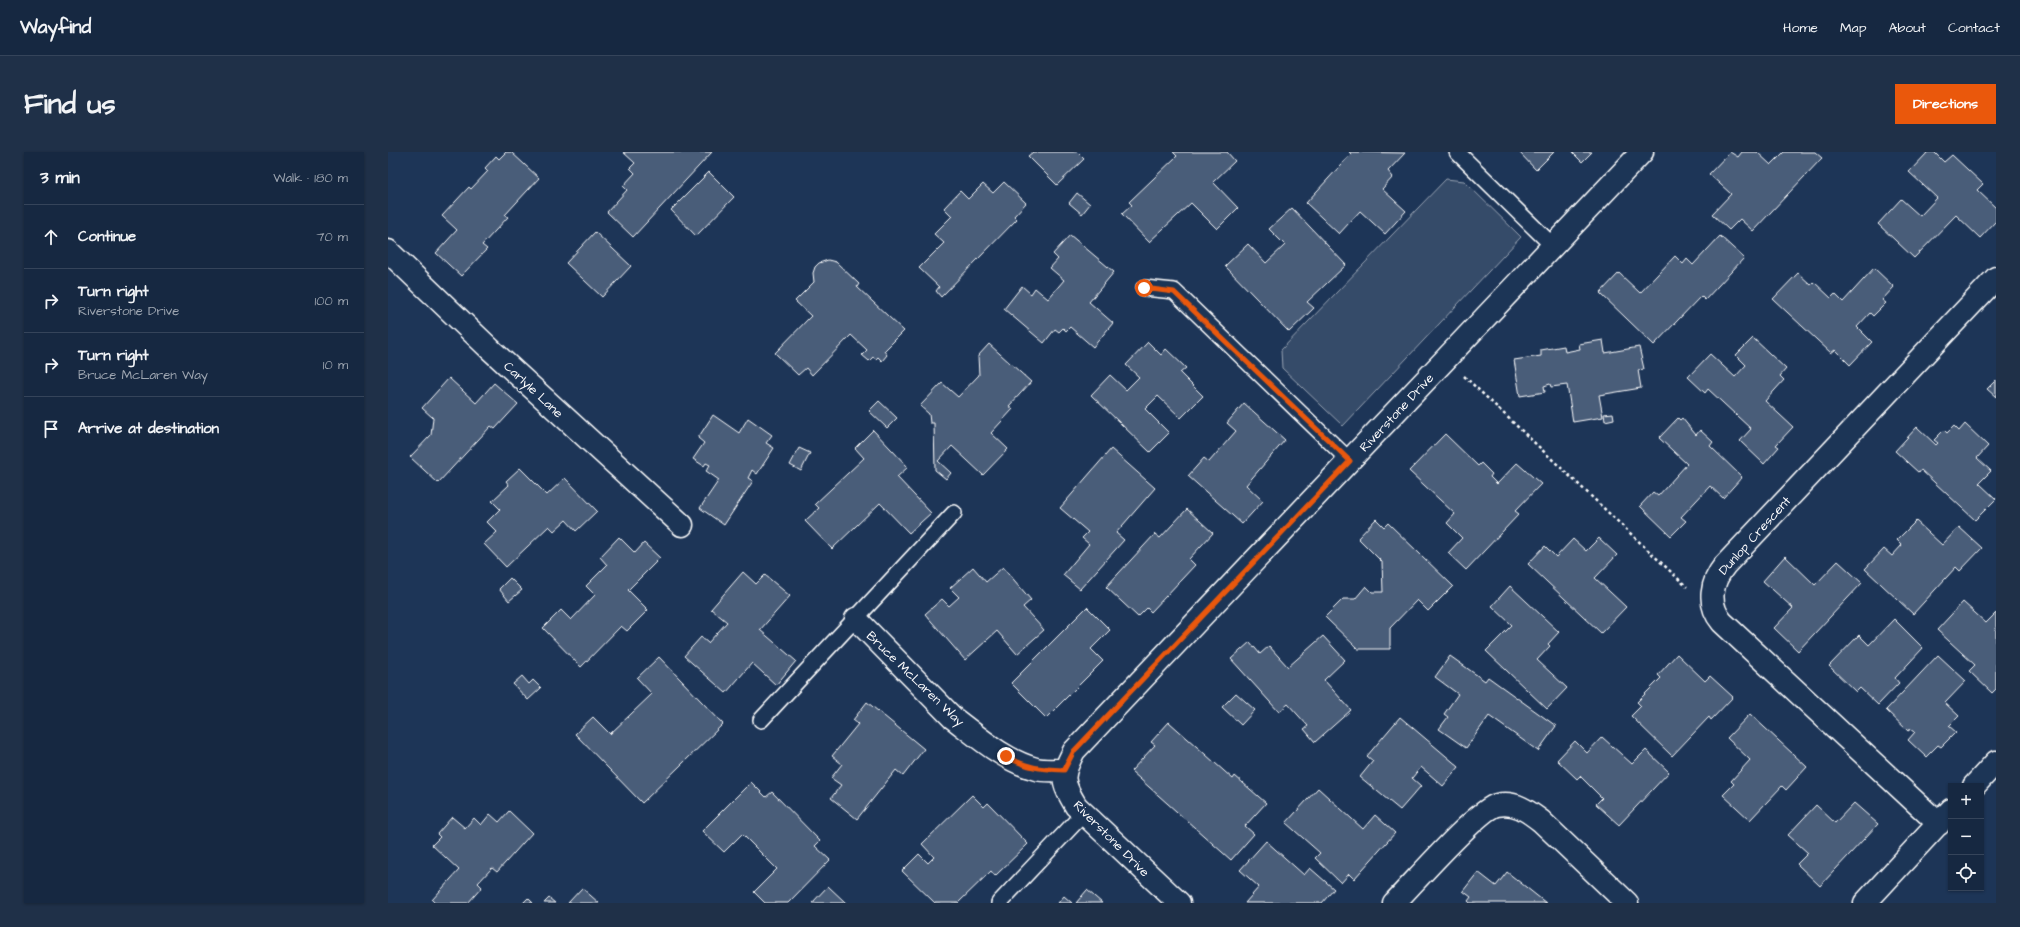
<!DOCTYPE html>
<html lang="en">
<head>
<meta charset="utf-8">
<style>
  :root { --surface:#162841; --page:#1f3048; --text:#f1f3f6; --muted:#9ea6b1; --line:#35445a; --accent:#ea580c }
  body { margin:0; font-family:"Architects Daughter",sans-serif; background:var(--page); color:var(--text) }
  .controls { position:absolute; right:12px; bottom:12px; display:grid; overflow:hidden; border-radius:0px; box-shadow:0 1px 3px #0004 }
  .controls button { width:36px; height:36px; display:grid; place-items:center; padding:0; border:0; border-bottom:1px solid var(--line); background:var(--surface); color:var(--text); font:20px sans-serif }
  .stop { position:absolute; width:12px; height:12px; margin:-9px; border:3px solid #ea580c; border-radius:50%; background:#fff }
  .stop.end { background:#ea580c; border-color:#fff; box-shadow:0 1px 4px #0008 }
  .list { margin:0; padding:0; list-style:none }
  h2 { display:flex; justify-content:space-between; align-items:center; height:52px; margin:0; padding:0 16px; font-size:17px }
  h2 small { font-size:13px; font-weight:400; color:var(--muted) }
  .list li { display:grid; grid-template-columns:26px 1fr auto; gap:12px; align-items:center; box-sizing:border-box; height:64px; padding:0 16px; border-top:1px solid var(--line) }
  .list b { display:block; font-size:15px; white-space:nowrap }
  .list p { margin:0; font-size:13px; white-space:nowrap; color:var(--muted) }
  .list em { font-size:13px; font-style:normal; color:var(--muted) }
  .icon { flex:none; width:22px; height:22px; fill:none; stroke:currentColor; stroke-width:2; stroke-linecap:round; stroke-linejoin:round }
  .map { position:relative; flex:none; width:1608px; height:751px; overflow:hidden; border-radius:0px }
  header { display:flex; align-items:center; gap:24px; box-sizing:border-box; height:56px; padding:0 20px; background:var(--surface); border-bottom:1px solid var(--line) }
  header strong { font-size:19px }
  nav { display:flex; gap:22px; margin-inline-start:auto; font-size:14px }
  .intro { display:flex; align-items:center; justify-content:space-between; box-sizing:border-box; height:96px; padding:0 24px }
  h1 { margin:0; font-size:28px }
  .button { padding:10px 18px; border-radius:0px; background:var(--accent); color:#fff; font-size:14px; font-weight:700 }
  main { display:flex; gap:24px; padding:0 24px }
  aside { flex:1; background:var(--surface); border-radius:0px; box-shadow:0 1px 3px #0004 }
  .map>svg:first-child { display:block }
  .green { fill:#364b69; stroke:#9aa5b4 }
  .building { fill:#4a5d79; stroke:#fff }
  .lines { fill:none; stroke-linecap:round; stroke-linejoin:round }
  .service-casing { stroke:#fff; stroke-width:18 }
  .minor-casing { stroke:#fff; stroke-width:25 }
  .path { stroke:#fff; stroke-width:2.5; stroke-dasharray:3 3; stroke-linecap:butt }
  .service { stroke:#1d3557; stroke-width:15 }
  .minor { stroke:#1d3557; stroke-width:22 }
  .route { stroke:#ea580c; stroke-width:5 }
  .labels { text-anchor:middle; stroke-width:3; stroke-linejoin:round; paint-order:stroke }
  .street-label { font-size:13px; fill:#fff; stroke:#1d3557 }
</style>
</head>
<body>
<header>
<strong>Wayfind</strong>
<nav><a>Home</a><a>Map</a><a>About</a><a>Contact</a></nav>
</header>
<div class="intro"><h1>Find us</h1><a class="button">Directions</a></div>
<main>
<aside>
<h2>3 min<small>Walk · 180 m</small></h2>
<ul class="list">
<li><svg class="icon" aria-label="ahead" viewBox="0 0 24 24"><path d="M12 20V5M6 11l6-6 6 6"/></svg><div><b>Continue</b></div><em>70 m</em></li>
<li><svg class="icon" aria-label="right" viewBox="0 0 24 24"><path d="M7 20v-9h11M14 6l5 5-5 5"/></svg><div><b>Turn right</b><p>Riverstone Drive</p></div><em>100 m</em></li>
<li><svg class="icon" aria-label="right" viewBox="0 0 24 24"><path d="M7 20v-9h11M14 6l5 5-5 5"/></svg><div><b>Turn right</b><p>Bruce McLaren Way</p></div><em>10 m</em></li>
<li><svg class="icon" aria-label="arrive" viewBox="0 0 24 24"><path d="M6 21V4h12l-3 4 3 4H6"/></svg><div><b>Arrive at destination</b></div></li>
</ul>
</aside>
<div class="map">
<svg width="1608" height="751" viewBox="0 0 1608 751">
  <rect width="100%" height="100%" fill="#1d3557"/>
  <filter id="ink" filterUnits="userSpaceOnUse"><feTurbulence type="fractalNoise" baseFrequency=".025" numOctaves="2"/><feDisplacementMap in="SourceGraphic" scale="8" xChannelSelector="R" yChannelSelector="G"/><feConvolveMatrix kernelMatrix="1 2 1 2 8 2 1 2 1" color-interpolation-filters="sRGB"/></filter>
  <g filter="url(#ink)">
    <path class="green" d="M1058 27 1076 29 1133 85 955 274 894 216 893 198Z"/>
    <path class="building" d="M118 0H123L151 26 117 63 120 65 94 93 99 97 73 124 48 101 69 78 54 64 81 35 83 37 100 19 97 16 108 4 111 7Z
      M235 0H324L245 85 219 60 239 38 235 34 247 21 242 16 247 11Z
      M645 0H689L696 7 669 33 640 4Z
      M785 0H839L847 9 825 30 850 56 829 77 803 51 761 90 734 62 744 53 741 50 789 4Z
      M961 0 1017 1 1000 19 1005 25 994 37 1018 59 997 82 972 59 951 82 918 51 963 2Z
      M1131 0H1166L1148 18Z
      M1184 0H1204L1194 10Z
      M1342 0 1350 5 1354 0H1369L1383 13 1396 0H1427L1434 6 1365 79 1352 67 1341 78 1324 62 1343 42 1321 22Z
      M1540 0H1546L1556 10 1564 3 1595 32 1589 38 1608 56V69L1592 86 1568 63 1526 106 1490 72 1513 47 1532 64 1549 46 1521 20Z
      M321 20 346 45 308 84 283 58Z
      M616 30 638 51 626 64 629 67 553 145 548 139 551 135 531 116 556 91 546 82 564 64 556 56 572 39 580 47 595 32 605 41Z
      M689 41 702 52 694 62 681 51Z
      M904 56 958 113 919 150 926 156 901 180 837 114 860 92 878 111 897 93 881 77Z
      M207 80 243 114 214 145 178 111Z
      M682 83 726 120 701 150 725 171 705 195 682 175 678 179 675 176 671 180 667 177 656 191 616 157 634 134 643 142 647 136 660 147 676 128 662 116 670 107 665 102Z
      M1332 84 1356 106 1317 148 1313 144 1266 193 1212 141 1231 121 1252 141 1287 104 1295 112 1299 107 1305 113Z
      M440 108 448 110 471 132 469 135 516 179 496 199 499 203 494 209 490 205 488 207 485 205 481 209 474 203 479 198 463 183 424 223 418 216 410 223 387 201 423 164 407 149 426 130 425 121 427 115 431 111Z
      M1486 116 1506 135 1494 148 1498 151 1485 164 1482 161 1469 175 1484 190 1462 213 1447 198 1443 201 1385 147 1410 121 1423 133 1426 130 1443 146 1447 142 1455 150Z
      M1365 186 1398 217 1392 224 1396 228 1377 249 1405 275 1388 293 1391 295 1376 312 1352 289 1363 277 1320 237 1317 241 1300 225 1322 202 1347 225 1358 213 1348 203Z
      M1215 188 1217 201 1251 195 1256 217 1250 218 1253 236 1211 243 1215 265 1185 270 1179 233 1163 235 1162 232 1156 234 1157 240 1132 244 1126 208 1153 204V198L1176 194 1177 200 1192 197 1191 192Z
      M760 190 773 203 778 197 798 216 792 221 815 244 793 266 770 244 757 257 781 281 762 300 703 243 722 223 738 238 751 225 738 213Z
      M601 192 643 230 621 254 625 257 603 281 620 297 595 323 564 294 550 309 563 321 558 327 547 318 546 271H542L541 262 532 254 554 231 570 245 591 223 590 204Z
      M61 226 88 251 106 231 130 252 107 277 103 274 50 331 22 305 43 283 45 266 34 256Z
      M1608 228V245L1599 237Z
      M491 249 509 266 499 276 481 259Z
      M856 251 897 288 858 333 875 349 854 372 800 324 816 306 821 310 848 279 839 271Z
      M1225 261 1226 267 1217 269 1216 262Z
      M325 263 351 281 360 266 384 283 378 291 386 296 369 322 364 318 360 326 365 329 336 373 312 356 331 328 318 319 322 313 318 311 316 314 305 307 316 291 310 286Z
      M1290 266 1292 268 1294 266 1308 283 1312 278 1325 290 1322 294 1354 325 1335 346 1322 334 1293 365 1298 369 1283 384 1252 354 1265 340 1270 344 1299 312 1271 286Z
      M1577 272 1600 294 1589 306 1603 319 1591 331 1608 347 1587 368 1533 318 1531 321 1507 299 1529 275 1548 293 1550 291 1546 288 1556 278 1559 281 1566 274 1571 279Z
      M485 278 520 315 509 325 543 361 521 381 492 351 444 397 417 369 431 356 427 352 476 306 467 296Z
      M1057 282 1090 314 1093 311 1104 322 1102 325 1109 332 1129 311 1153 332 1127 359 1131 362 1078 418 1060 401 1074 386 1059 371 1067 362 1021 319Z
      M411 296 422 301 413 319 402 313Z
      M723 297 767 336 728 381 736 388 692 437 675 423 701 392 694 386 700 380 672 356Z
      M132 316 159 343 177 326 209 359 188 379 178 368 166 379 161 374 118 415 96 392 109 380 99 370 112 357 104 349 121 333 118 329Z
      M799 357 825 381 801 407 807 413 763 460 759 456 750 465 718 435 767 382 772 386Z
      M988 367 996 375 1000 371 1065 434 1040 459 1029 448 1002 476V497H970L937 465 955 447H967L978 434 984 440H995L994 410 970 386Z
      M1528 369 1554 393 1571 375 1594 396 1572 419 1568 415 1525 462 1477 417 1496 397 1504 404 1514 393 1509 388Z
      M231 385 247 401 256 391 272 406 240 438 260 458 239 479 233 474 193 515 155 476 173 458 183 468 207 443 198 434 219 413 212 405Z
      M1211 386 1229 403 1207 426 1238 455 1213 481 1140 412 1157 394 1168 405 1185 387 1198 399Z
      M1397 404 1427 433 1450 409 1474 431 1410 499 1386 476 1405 456 1375 429Z
      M585 415 598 430 615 415 643 448 635 455 656 478 629 502 609 479 577 508 537 462 554 447 561 454 571 445 562 436Z
      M355 420 368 432 377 423 402 444 372 478 408 509 388 533 364 511 338 541 296 504 313 485 320 491 339 470 323 457Z
      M122 426 134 438 121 449 111 437Z
      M1122 434 1171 480 1160 492 1162 494 1149 508 1179 536 1159 557 1098 499 1124 473 1104 454Z
      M1575 450 1598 471 1608 461V537L1604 541 1581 519 1587 513 1549 478Z
      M699 455 722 478 703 497 715 509 658 566 623 531Z
      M1506 467 1535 496 1507 526 1511 531 1490 553 1472 536 1468 540 1441 514 1471 483 1481 493Z
      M935 484 957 508 936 528 963 558 927 590 916 577 920 574 900 552 891 560 843 507 862 490 872 502 881 494 900 515Z
      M1289 502 1317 529 1322 524 1345 545 1323 568 1321 565 1284 604 1243 564 1253 554 1249 550 1273 526 1270 523Z
      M1550 503 1578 529 1557 551 1571 564 1561 574 1568 580 1553 595 1550 593 1538 605 1520 588 1527 580 1523 577 1520 579 1498 558Z
      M1062 504 1097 529 1100 525 1168 574 1150 599 1101 564 1078 596 1051 577 1060 565 1056 562 1070 542 1047 525Z
      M271 505 335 572 254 651 187 582 205 565 222 582 264 542 249 526Z
      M134 524 141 532 145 528 153 536 140 548 125 532Z
      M848 541 867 558 853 573 834 555Z
      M479 550 536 597 515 624 508 618 469 667 443 646 453 633 443 626 454 612 444 604 470 572 465 568Z
      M1362 562 1419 615 1398 638 1394 634 1362 668 1335 643 1346 632 1343 629 1362 608 1339 586Z
      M1012 565 1071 615 1055 634 1033 615 1024 626 1033 634 1012 658 972 625 985 609 979 604Z
      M781 570 845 627 847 624 878 651 857 674 866 682 843 708 743 619 767 593 763 590Z
      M1214 585 1244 612 1258 598 1281 620 1231 673 1208 652 1214 646 1192 624 1189 627 1169 608 1187 589 1199 601Z
      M363 630 378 645 384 640 432 689 427 694 442 708 400 751H377L366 740 389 717 354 682 336 700 314 679Z
      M930 636 975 677 987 663 1007 681 966 727 961 722 953 731 927 706 932 701 898 671Z
      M584 643 596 655 600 651 640 692 607 724 603 719 570 751H547L514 719 531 702 540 711 546 705 534 692Z
      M1466 651 1490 672 1432 734 1409 712 1420 701 1400 683 1428 653 1447 671Z
      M121 659 144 681 109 720 104 716 90 731 94 735 80 751H47L44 748 71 718 44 693 52 685 49 682 64 665 77 676 86 666 93 673 102 662 111 670Z
      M878 689 916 723 922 716 946 737 934 751H857L871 735 852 718Z
      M1090 720 1108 734 1119 720 1158 751H1082L1080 749 1083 745 1075 739Z
      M440 734 458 751H424Z
      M194 736 211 751H180Z
      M699 738 714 751H688Z
      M676 744 684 751H670Z
      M140 746 145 751H135Z
      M161 746 167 751H156Z"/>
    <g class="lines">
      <defs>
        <path id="service" d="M1069 0 1165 94
          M756 136 786 139 962 309
          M373 568 566 361
          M611 751 696 661"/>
        <path id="minor" d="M0 99 102 197 294 373
          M468 467 565 566C590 585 617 609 648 617 656 619 667 618 676 618
          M1586 634 1608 610
          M1551 672 1334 470C1319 452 1323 430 1337 413L1608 126
          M791 751 688 654C673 629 673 624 686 599L1254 0
          M1006 751C1024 733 1090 657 1109 653 1127 649 1140 659 1153 669L1239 751
          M1477 751 1563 658"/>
      </defs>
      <use href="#service" class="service-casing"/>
      <use href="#minor" class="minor-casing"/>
      <path class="path" d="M1076 224 1299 435"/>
      <use href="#service" class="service"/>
      <use href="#minor" class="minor"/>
    </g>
  </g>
  <g class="lines" filter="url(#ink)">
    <path class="route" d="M618 604C639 616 652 617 676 618L686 599 962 309 786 140 756 136"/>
  </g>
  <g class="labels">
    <g class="street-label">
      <text transform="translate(146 237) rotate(43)" y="5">Carlyle Lane</text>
      <text transform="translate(1008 260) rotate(-47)" y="5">Riverstone Drive</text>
      <text transform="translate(1366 383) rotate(-48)" y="5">Dunlop Crescent</text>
      <text transform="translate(528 526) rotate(44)" y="5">Bruce McLaren Way</text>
      <text transform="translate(724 686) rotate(45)" y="5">Riverstone Drive</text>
    </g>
  </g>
</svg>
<div class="controls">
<button>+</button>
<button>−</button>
<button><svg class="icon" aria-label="locate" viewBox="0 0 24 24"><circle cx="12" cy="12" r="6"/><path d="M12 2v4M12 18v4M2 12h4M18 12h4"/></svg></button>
</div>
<div class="stop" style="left:756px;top:136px"></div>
<div class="stop end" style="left:618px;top:604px"></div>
</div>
</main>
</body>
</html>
